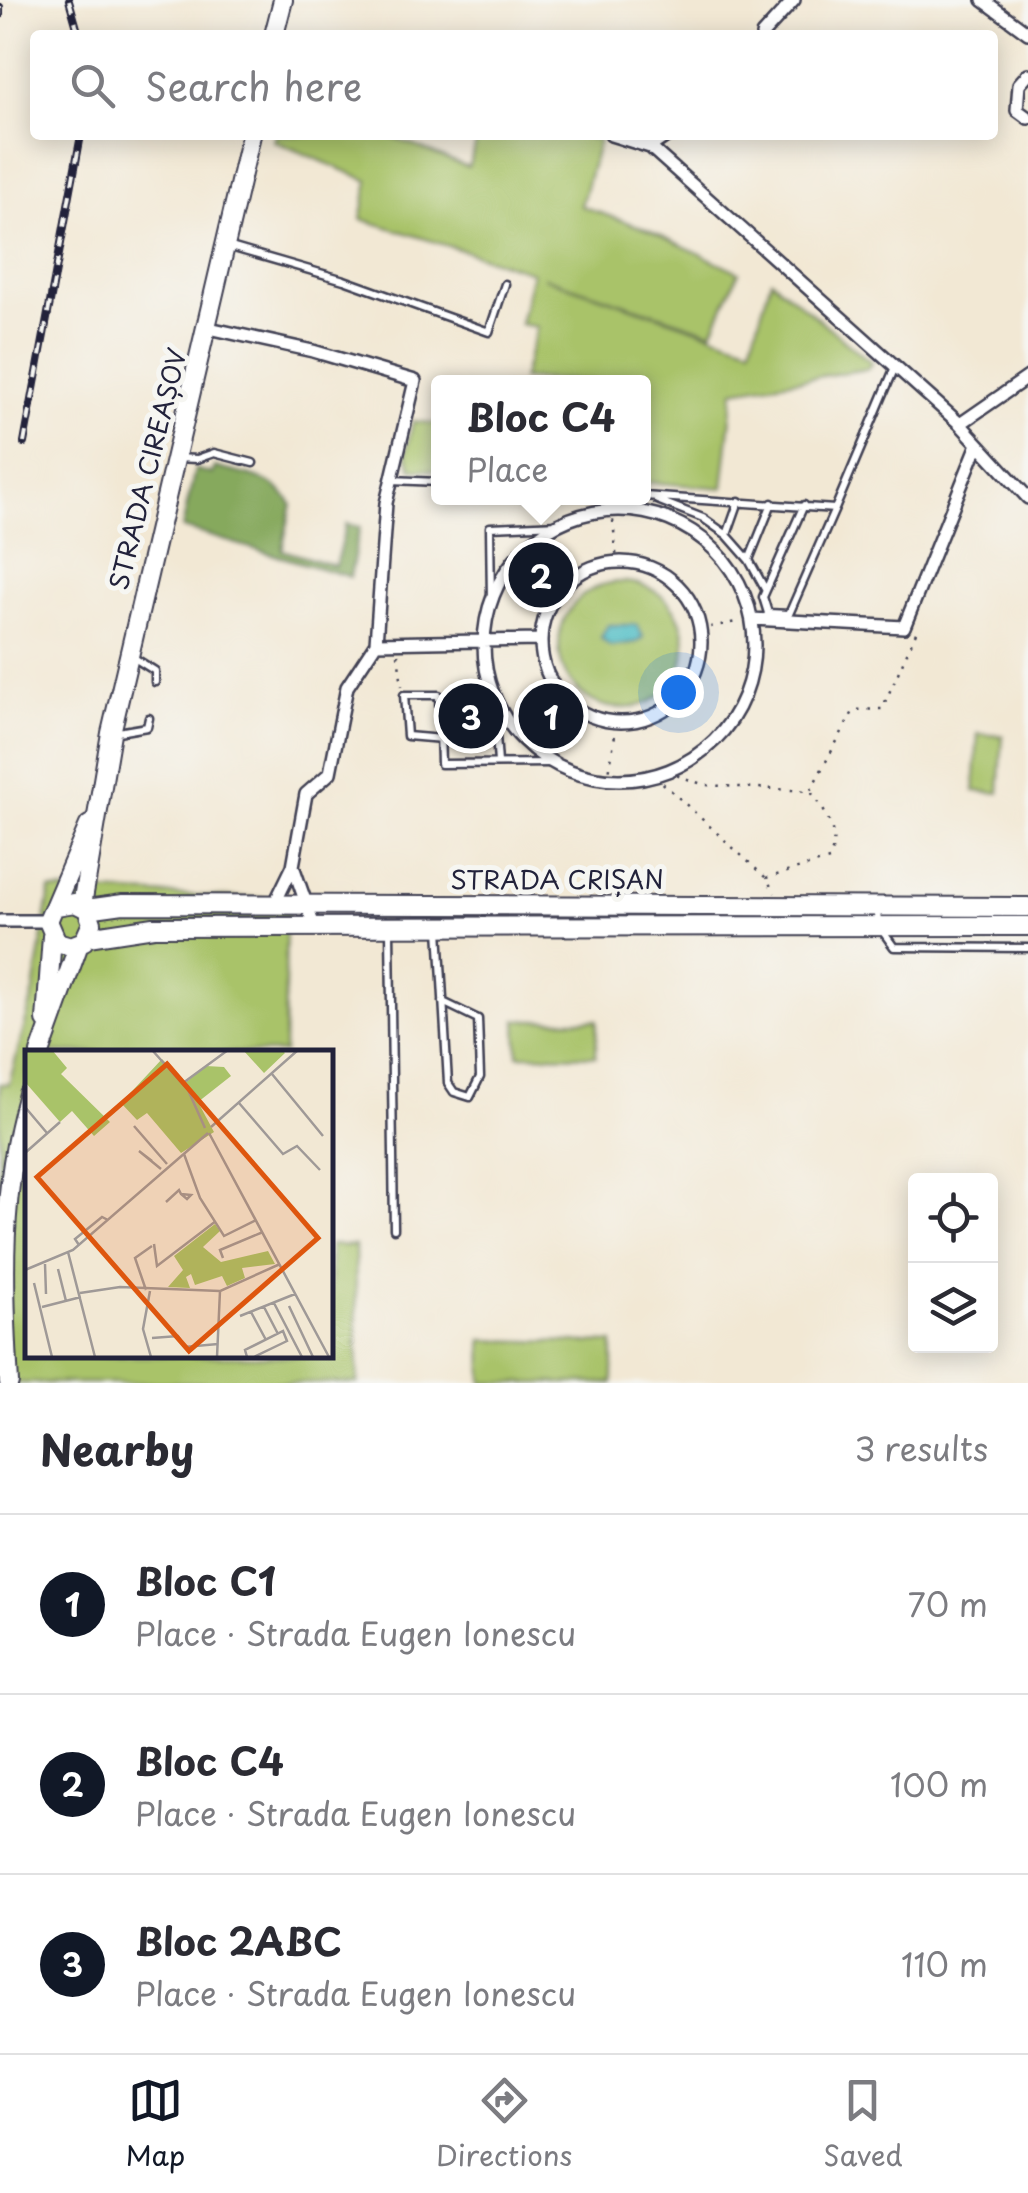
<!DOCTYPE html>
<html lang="en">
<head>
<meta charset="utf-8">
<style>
  :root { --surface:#fff; --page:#f7f7f7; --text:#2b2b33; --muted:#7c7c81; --line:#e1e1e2; --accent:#111827 }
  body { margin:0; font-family:"Playpen Sans",sans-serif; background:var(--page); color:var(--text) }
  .controls { position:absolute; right:30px; bottom:30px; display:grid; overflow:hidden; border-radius:10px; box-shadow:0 5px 25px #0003 }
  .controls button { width:90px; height:90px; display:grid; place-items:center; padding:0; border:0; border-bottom:2px solid var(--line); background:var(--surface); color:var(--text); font:50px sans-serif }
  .you { position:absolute; left:678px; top:692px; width:35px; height:35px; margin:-25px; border:8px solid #fff; border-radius:50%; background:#1a73e8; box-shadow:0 0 0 15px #1a73e833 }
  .badge { display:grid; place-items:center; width:65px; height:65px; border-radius:50%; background:var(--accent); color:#fff; font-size:32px; font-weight:700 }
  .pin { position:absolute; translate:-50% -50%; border:5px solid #fff; box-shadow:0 2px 10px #0006 }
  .popup { position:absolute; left:431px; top:375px; width:220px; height:130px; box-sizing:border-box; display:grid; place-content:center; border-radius:10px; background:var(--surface); filter:drop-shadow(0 2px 8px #0005); font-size:32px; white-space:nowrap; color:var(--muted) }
  .popup b { font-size:38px; color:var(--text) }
  .popup::after { content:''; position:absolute; left:50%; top:100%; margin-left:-20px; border:20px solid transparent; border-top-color:var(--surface) }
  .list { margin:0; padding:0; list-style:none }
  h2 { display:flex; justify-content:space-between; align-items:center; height:130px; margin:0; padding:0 40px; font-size:42px }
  h2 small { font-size:32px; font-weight:400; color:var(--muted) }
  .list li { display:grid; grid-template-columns:65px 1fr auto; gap:30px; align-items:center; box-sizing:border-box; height:180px; padding:0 40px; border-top:2px solid var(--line) }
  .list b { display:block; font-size:38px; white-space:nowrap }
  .list p { margin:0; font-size:32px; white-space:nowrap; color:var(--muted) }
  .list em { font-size:32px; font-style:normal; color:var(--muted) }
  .icon { flex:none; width:55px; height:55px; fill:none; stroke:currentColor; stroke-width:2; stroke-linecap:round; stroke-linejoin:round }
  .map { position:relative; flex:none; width:1028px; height:1383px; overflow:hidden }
  .search { position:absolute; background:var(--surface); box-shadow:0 5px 25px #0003; left:30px; right:30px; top:30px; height:110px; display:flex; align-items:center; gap:25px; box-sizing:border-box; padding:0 35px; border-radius:10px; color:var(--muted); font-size:38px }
  .sheet { height:670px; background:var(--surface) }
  nav { display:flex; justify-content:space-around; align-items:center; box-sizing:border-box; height:140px; border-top:2px solid var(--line); background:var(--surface); font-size:28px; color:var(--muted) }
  nav a { display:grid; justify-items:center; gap:5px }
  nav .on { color:var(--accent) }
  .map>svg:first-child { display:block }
  .green { fill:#a9c369; stroke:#667252; stroke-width:2.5 }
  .forest { fill:#86a95d; stroke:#54664c; stroke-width:2.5 }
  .water { fill:#4fbdc5; stroke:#387080; stroke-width:2.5 }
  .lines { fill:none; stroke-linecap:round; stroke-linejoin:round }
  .service-casing { stroke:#414052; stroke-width:11 }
  .minor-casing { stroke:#414052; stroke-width:16 }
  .secondary-casing { stroke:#414052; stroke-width:22 }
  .path { stroke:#414052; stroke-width:2.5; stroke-dasharray:2.5 8; stroke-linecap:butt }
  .service { stroke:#fff; stroke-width:6 }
  .minor { stroke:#fff; stroke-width:11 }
  .secondary { stroke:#fff; stroke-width:18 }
  .rail-casing { stroke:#22223b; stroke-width:8 }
  .rail { stroke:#f6f6f2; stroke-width:4; stroke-dasharray:11; stroke-linecap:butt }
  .labels { text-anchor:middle; stroke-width:10; stroke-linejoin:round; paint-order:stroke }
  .street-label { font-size:25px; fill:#22223b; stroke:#f6f6f2 }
  .inset-road { fill:none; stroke:#9f9997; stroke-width:2.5 }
  .view { fill:#de560e; fill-opacity:0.15; stroke:#de560e; stroke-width:5 }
  .inset-edge { fill:none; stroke:#22223b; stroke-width:5 }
</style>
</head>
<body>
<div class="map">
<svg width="1028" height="1383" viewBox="0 0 1028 1383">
  <rect width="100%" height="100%" fill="#f6f6f2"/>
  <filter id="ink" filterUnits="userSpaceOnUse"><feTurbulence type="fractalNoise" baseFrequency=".01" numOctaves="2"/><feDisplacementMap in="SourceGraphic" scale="20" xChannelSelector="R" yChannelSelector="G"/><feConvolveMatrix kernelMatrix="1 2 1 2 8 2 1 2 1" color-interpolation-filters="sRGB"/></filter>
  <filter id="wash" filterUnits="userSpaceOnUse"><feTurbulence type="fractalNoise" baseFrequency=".0048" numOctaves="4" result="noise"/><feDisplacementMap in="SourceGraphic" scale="40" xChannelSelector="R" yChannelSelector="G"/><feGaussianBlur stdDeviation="2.25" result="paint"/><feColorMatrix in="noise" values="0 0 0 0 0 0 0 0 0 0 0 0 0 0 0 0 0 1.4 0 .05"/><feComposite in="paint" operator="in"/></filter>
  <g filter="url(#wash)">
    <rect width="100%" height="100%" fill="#f2e8d4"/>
    <path class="green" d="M276 135H387L468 167 479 135H581L599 140 581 206 649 230 739 272 712 332 543 277 751 347 771 280 872 363 867 369 734 390 723 488 644 482V382L522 379 537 327 520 324 532 272 361 219 369 181 274 141Z
      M413 421 438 424V471L412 469 406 453Z
      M559 645a63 63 0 1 1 126 0a63 63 0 1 1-126 0Z
      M978 734 1003 736 999 793 974 791Z
      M50 890 286 899 291 922 286 923 284 1053H28V1356H330V1245L355 1246 358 1383H0V1084H9L34 991Z
      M517 1020H597L596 1056 518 1055Z
      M482 1340 613 1343V1383H483Z"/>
    <path class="forest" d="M215 467C246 476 273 475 292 504L282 550 335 566 346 524 360 527 350 577 182 528 195 469 212 474Z"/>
    <path class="water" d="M608 625H637L643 637 637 642 610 646 601 638Z"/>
  </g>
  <g filter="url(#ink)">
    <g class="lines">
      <defs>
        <path id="service" d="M227 246 344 280 489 332 505 284
          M176 458 197 459 214 453 253 463
          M392 480 438 482
          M644 496 835 509 789 614 768 613 766 619
          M657 500 703 518 727 535
          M739 501 727 535 749 560
          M835 509 895 367
          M765 589 749 560 772 503
          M491 602 490 527 558 524
          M768 613 763 597 804 505
          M131 656 155 671V682
          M493 693 498 763
          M112 733 147 727 149 718
          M442 739 407 736 404 695H439L441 764 552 763
          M877 907 878 925 894 947 1028 948
          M439 929 448 1083 454 1092 470 1097 480 1077 478 1019 443 1002
          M390 931 394 1229"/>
        <path id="minor" d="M983 0 1028 33
          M762 35 794 0
          M1028 74 1019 84 1017 110 1028 118
          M611 135 650 147 668 135
          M650 147 960 424 1028 498
          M209 328 313 351 415 381 386 503 376 643 347 687 330 773 306 794 293 866 274 905
          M960 424 1028 377
          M484 645a135 135 0 1 1 270 0a135 135 0 1 1-270 0Z
          M541 642a80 80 0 1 1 160 0a80 80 0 1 1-160 0Z
          M752 619 904 627 978 444
          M376 643 540 640
          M293 866 314 926
          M0 921H48"/>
        <path id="secondary" d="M274 35 283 0
          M82 905 111 733 251 135
          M56 906 75 903 87 909 92 923 84 941 71 946 57 942 48 921 89 825
          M87 909 123 904 1028 907
          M88 937 154 927 1028 926
          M46 1020 52 936
          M40 1053 79 944
          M9 1383C3 1283 0 1191 28 1094"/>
      </defs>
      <use href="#service" class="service-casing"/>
      <use href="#minor" class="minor-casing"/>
      <use href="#secondary" class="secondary-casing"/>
      <path class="path" d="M612 510 617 562
        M700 629 741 621
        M398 654 402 686
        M667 772 705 785 810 791 854 710 882 709 918 628
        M655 776 766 878 775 893
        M608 780 617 722
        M766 878 829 860C841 833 826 813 811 792"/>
      <use href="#service" class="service"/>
      <use href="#minor" class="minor"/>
      <use href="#secondary" class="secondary"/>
      <defs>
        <path id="rail" d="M69 0 79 35
          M0 7V15
          M24 443 81 135"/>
      </defs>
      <use href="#rail" class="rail-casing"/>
      <use href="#rail" class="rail"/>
    </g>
  </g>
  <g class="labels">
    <g class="street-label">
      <text transform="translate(148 469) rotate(-76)" y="9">STRADA CIREAȘOV</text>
      <text x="557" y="889">STRADA CRIȘAN</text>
    </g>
  </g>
  <g transform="translate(25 1050)">
    <rect width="308" height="308" fill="#f2e8d4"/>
    <path d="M27 0 42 18 36 24 85 72 69 86 47 61 35 72 0 32V1ZM218 0H257L260 3 239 23ZM137 9 160 33 181 16 199 17 206 26 173 52 189 82 156 103 122 63 112 70 96 53ZM190 174 195 181 178 197 196 212 243 201 250 214 217 218 220 228 202 236 197 226 170 235 166 224 161 227 165 238 143 237 158 220 149 206Z" fill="#a9c369"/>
    <path class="inset-road" d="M127 0 163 40 180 78M247 24 298 86M158 33 203 0M214 53 258 104 272 96 295 120M0 57 22 83M109 76 142 114M186 77 273 0M184 83 304 307M0 103 35 72M159 104 175 148 199 186 231 170M127 111 114 101 136 119M141 152 154 140 156 144 162 149 166 145 156 144M129 194 132 216 191 171M54 195 50 189 77 167 83 170M43 202 70 307M198 208 195 200 238 182M20 214 21 244M33 219 41 251M0 220 48 200 183 83M9 233 27 307M121 240 110 208 127 196M125 241 118 279 126 307M55 243 95 237 195 241M249 253 277 307M264 256 288 307M17 257 56 247M239 257 253 284M226 262 241 290M215 266 270 244M127 288 153 286 160 297 193 294M192 307 195 241 255 214M222 307 220 300 258 281 262 291 229 307"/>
    <path class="view" d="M142 14 293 188 164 301 12 127Z"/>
    <rect width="308" height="308" class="inset-edge"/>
  </g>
</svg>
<div class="controls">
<button><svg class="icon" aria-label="locate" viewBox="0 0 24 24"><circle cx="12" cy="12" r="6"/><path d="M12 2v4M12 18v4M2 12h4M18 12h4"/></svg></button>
<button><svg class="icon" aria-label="layers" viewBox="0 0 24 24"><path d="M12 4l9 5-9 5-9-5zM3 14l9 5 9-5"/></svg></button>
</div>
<div class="you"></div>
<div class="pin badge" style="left:551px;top:716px">1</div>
<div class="pin badge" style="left:541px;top:575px">2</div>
<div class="popup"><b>Bloc C4</b>Place</div>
<div class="pin badge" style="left:471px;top:716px">3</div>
<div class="search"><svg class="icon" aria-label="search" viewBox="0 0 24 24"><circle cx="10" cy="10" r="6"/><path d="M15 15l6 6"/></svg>Search here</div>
</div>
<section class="sheet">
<h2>Nearby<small>3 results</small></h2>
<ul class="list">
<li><span class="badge">1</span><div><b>Bloc C1</b><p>Place · Strada Eugen Ionescu</p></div><em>70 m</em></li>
<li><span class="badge">2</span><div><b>Bloc C4</b><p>Place · Strada Eugen Ionescu</p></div><em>100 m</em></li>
<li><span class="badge">3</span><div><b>Bloc 2ABC</b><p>Place · Strada Eugen Ionescu</p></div><em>110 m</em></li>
</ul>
</section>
<nav>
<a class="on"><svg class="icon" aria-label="map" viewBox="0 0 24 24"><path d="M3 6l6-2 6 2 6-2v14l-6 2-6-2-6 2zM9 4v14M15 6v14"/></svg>Map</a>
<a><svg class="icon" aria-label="directions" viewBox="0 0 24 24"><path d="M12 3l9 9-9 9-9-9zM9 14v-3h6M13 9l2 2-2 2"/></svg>Directions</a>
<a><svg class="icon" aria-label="saved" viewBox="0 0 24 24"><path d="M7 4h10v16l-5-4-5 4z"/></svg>Saved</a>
</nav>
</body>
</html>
